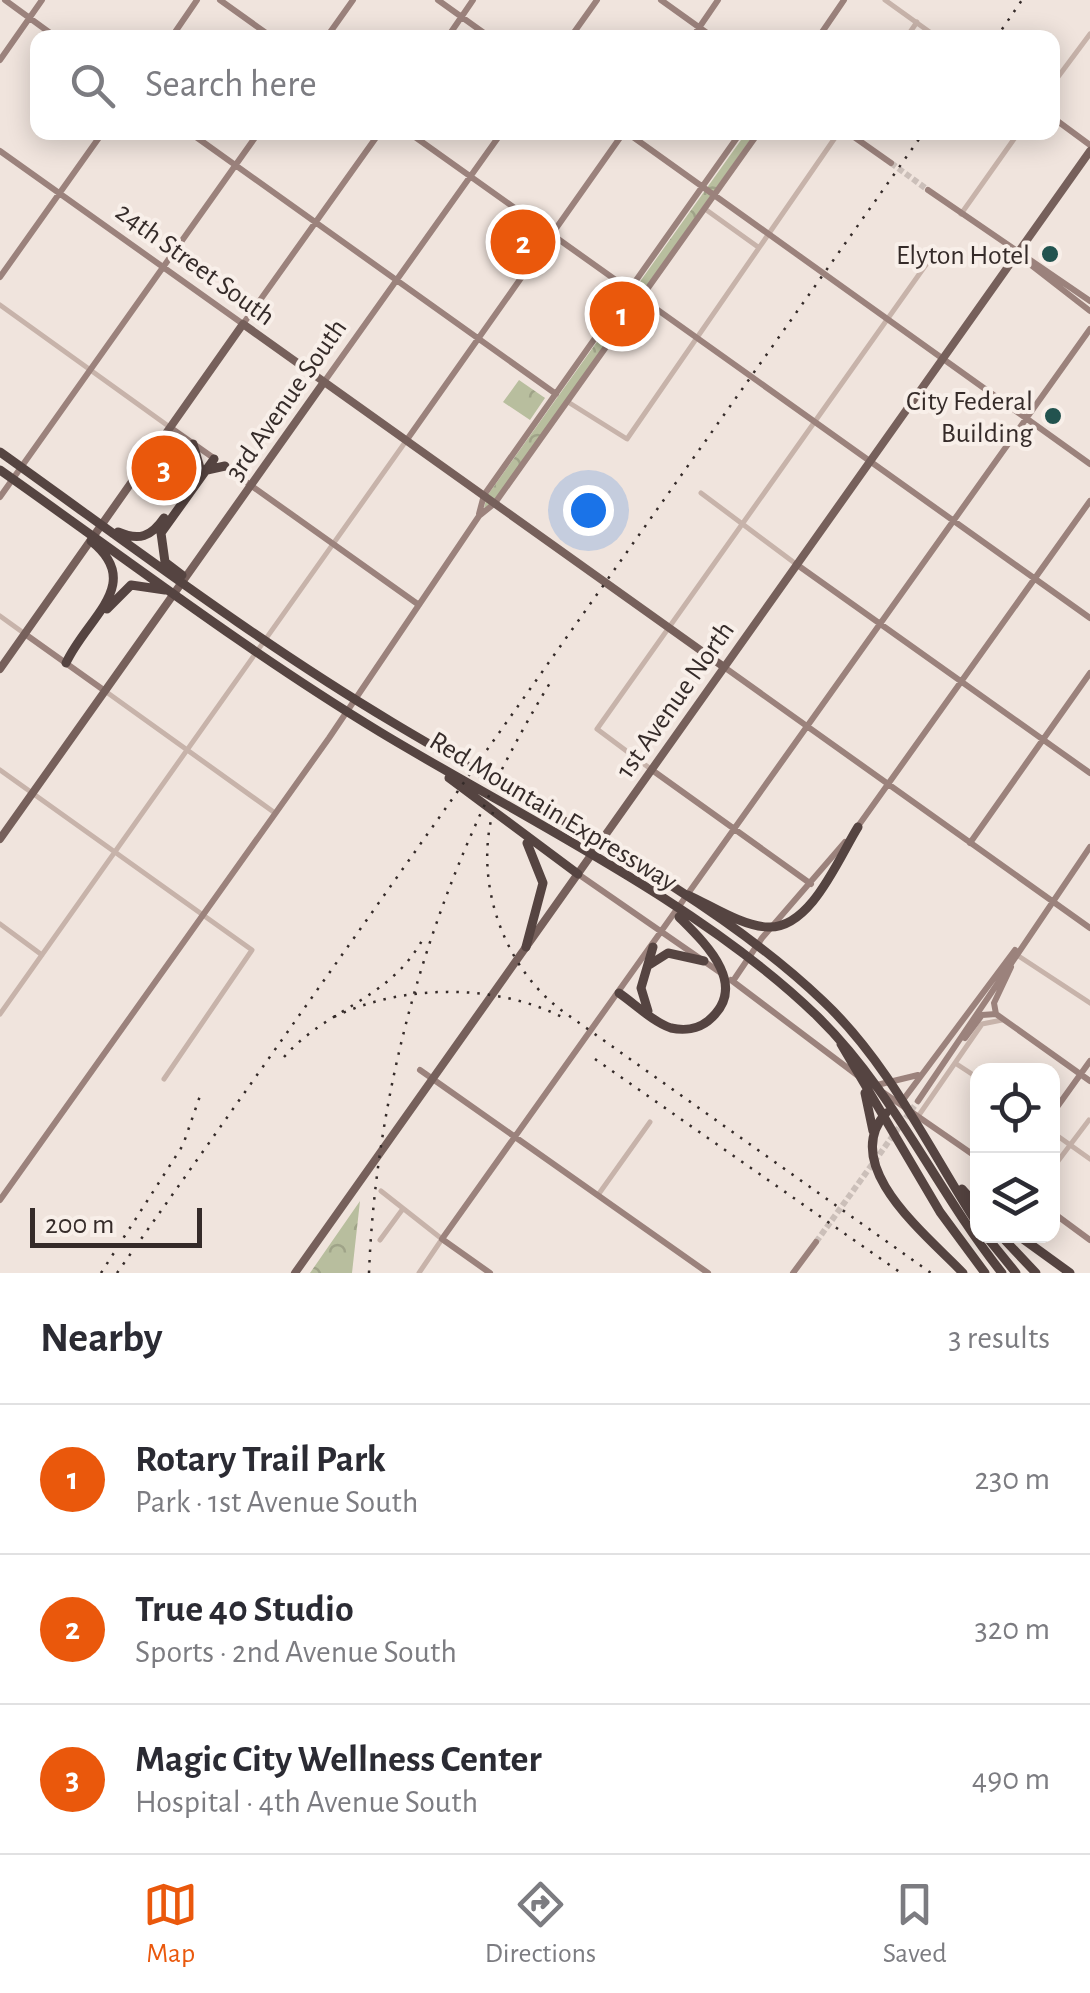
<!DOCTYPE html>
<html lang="en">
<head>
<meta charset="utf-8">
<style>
  :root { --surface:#fff; --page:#f2f2f3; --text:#2b2b33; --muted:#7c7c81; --line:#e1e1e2; --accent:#ea580c }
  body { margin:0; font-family:"Alegreya Sans",sans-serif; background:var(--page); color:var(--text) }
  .controls { position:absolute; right:30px; bottom:30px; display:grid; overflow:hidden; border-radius:20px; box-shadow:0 5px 25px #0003 }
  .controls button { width:90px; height:90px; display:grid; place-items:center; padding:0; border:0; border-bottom:2px solid var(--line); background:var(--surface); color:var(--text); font:50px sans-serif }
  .scale { position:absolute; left:30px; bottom:25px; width:172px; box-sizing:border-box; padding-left:10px; border:5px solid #352b29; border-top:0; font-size:28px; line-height:35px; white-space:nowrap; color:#352b29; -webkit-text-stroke:8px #f8efe9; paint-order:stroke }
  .you { position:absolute; left:588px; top:510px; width:35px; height:35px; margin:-25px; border:8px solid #fff; border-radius:50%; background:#1a73e8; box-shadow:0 0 0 15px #1a73e833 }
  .badge { display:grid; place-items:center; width:65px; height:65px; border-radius:50%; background:var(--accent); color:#fff; font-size:32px; font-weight:700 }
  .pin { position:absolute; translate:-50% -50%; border:5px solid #fff; box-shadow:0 2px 10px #0006 }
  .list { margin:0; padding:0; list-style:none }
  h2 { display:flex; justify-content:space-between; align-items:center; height:130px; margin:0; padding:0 40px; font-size:42px }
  h2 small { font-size:32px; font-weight:400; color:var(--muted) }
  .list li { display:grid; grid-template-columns:65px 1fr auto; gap:30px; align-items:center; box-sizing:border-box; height:150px; padding:0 40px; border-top:2px solid var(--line) }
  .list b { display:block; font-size:38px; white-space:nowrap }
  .list p { margin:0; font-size:32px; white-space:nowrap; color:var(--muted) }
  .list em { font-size:32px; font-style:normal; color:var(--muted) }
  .icon { flex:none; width:55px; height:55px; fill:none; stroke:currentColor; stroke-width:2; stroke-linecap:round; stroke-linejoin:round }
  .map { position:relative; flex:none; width:1090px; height:1273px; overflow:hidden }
  .search { position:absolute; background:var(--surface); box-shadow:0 5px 25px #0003; left:30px; right:30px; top:30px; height:110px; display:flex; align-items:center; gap:25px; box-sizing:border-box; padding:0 35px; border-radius:20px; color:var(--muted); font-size:38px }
  .sheet { height:580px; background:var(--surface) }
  nav { display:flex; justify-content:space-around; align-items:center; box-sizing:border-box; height:140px; border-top:2px solid var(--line); background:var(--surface); font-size:28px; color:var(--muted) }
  nav a { display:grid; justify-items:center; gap:5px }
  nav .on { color:var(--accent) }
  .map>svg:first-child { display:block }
  .forest { fill:url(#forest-crowns) }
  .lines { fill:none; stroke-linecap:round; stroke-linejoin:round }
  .secondary-tunnel { stroke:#cbbfb9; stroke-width:6; stroke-dasharray:6 3; stroke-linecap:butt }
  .street { stroke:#c7b3aa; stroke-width:5 }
  .secondary { stroke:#9b827c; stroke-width:6 }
  .primary { stroke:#76605b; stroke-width:8 }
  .highway { stroke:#554441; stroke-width:9 }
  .rail { stroke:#352b29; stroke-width:2.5; stroke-dasharray:2.5 8; stroke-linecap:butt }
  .poi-dot { fill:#22534f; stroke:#f8efe9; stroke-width:4 }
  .labels { text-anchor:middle; stroke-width:8; stroke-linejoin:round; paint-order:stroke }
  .poi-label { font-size:28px; fill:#352b29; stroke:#f8efe9; text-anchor:end }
  .street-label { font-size:28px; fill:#352b29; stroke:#f8efe9 }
</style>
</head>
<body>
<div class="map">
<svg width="1090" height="1273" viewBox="0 0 1090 1273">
  <defs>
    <pattern id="forest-crowns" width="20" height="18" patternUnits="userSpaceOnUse" patternTransform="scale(2.5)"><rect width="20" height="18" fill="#b8be9e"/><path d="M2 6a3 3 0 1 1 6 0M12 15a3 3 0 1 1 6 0" fill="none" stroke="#9fa388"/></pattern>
  </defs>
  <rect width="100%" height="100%" fill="#f0e4dd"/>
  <path class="forest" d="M746 133H755L494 501 484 508 487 496Z
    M519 380 545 398 530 420 503 402Z
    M360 1201 352 1273H310Z"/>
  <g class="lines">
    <path class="secondary-tunnel" d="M891 163 928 190
      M816 1242 918 1101"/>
    <path class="street" d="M885 0 938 38
      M906 38 917 22
      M1052 85 1090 34
      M705 209 758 247
      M961 214 1019 132
      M0 305 171 428
      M568 402 627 439 839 132
      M701 493 796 564
      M0 616 25 634
      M105 691 275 813
      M0 770 252 950 164 1079
      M652 770 597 729 930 259
      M0 924 42 955
      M1017 955 1090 1003
      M0 1014 406 441
      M955 1063 978 1078
      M919 1115 982 1024 1002 1020
      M1052 1132 1090 1159
      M1052 1169 1089 1120
      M381 1191 442 1239 419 1273
      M598 1195 650 1122
      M380 1240 402 1210"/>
    <path class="secondary" d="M5 0 57 38
      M220 0 273 38
      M438 0 491 38
      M661 0 714 38
      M171 38 197 0
      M326 38 353 0
      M447 38 473 0
      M570 38 597 0
      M692 38 718 0
      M818 38 844 0
      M0 60 42 0
      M1052 117 1090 145
      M189 132 556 394
      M408 132 1090 618
      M626 132 1090 464
      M847 132 891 163
      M0 151 243 324 380 132
      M928 190 1090 301
      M1018 255 1090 311
      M0 277 103 132
      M324 382 502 132
      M171 428 215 459
      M406 441 624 132
      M225 467 419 605
      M0 497 259 132
      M479 514 484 495 741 132
      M796 564 1090 773
      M25 634 105 691
      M724 667 1090 928
      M652 770 811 884
      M856 829 1090 501
      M970 843 1090 673
      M578 874 721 973
      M731 980 857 1075
      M733 981 762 938 845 842
      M996 1014 1090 1081
      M996 1014 994 1003 1011 967
      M965 1038 982 1015 996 1014
      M420 1070 708 1273
      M877 1085 918 1075
      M884 1093 978 1158
      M918 1101 1090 847
      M900 1104 1015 950
      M1052 1114 1090 1061
      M0 1200 329 738 479 516 495 503 759 132
      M1052 1212 1090 1240
      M490 1273 442 1239 1090 329
      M793 1273 816 1242"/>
    <path class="primary" d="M0 669 243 324 724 667
      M0 839 324 382
      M295 1273 1090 151"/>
    <path class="highway" d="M193 444 200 468
      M0 452C129 544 256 641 392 722 531 806 707 890 823 1001 889 1063 929 1149 978 1225
      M0 470C125 558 248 652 380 732 519 816 701 903 817 1016 894 1091 936 1190 1002 1273
      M207 470 225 466
      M118 532C139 541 151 537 164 518
      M182 575 165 562 161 533 214 459
      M107 609 131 585 165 590
      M66 663C87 617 145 584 91 541
      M449 778 578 874
      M688 895C712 906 742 926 768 927 811 929 839 857 858 827
      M526 947 543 883 527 843
      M649 965 668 953 704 961
      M619 993C635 1004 653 1022 671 1028 684 1031 698 1029 708 1021 751 986 705 943 679 917
      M648 1011 641 988 653 947
      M841 1044 940 1212 985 1273
      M865 1093 873 1131
      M886 1113C838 1166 929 1237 963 1273
      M962 1189 978 1207
      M986 1236 1016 1273
      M1001 1236 1036 1273
      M1019 1236 1070 1273"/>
    <path class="rail" d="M996 38 1022 0
      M493 812C474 882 503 966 561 1010L931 1273
      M334 1017C402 984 494 983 562 1017
      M284 1057C329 1006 391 1001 425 935
      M595 1059 901 1273
      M101 1273 183 1145 201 1093
      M117 1273 924 132
      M369 1273C377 1064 444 855 553 678"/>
  </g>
  <g class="poi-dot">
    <circle cx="1050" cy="254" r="10"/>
    <circle cx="1053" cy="416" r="10"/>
  </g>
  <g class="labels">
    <g class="poi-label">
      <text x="1030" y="264">Elyton Hotel</text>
      <text x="1033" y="410">City Federal<tspan x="1033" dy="32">Building</tspan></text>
    </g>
    <g class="street-label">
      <text transform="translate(196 263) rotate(36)" y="10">24th Street South</text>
      <text transform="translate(285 399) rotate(-55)" y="10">3rd Avenue South</text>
      <text transform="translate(674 699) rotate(-55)" y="10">1st Avenue North</text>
      <text transform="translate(554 810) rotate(31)" y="10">Red Mountain Expressway</text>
    </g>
  </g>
</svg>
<div class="controls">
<button><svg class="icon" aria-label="locate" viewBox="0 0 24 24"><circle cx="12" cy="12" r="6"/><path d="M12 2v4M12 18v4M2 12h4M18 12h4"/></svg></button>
<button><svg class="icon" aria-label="layers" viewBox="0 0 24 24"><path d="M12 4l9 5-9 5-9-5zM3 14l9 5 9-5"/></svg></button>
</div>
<div class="scale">200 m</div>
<div class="you"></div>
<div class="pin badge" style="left:622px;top:314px">1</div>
<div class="pin badge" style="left:523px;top:242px">2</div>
<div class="pin badge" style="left:164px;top:468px">3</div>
<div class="search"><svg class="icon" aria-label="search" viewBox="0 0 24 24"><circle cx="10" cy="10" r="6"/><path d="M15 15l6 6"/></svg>Search here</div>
</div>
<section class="sheet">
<h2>Nearby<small>3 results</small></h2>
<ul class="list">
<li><span class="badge">1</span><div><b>Rotary Trail Park</b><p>Park · 1st Avenue South</p></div><em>230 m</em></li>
<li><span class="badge">2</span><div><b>True 40 Studio</b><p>Sports · 2nd Avenue South</p></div><em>320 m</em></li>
<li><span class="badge">3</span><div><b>Magic City Wellness Center</b><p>Hospital · 4th Avenue South</p></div><em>490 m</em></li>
</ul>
</section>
<nav>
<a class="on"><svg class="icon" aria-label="map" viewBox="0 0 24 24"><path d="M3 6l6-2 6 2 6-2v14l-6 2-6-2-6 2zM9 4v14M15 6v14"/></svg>Map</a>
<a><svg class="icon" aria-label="directions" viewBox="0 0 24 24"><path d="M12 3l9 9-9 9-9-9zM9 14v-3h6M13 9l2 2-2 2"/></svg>Directions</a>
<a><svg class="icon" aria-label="saved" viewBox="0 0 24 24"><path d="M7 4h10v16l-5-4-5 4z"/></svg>Saved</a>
</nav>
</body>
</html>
